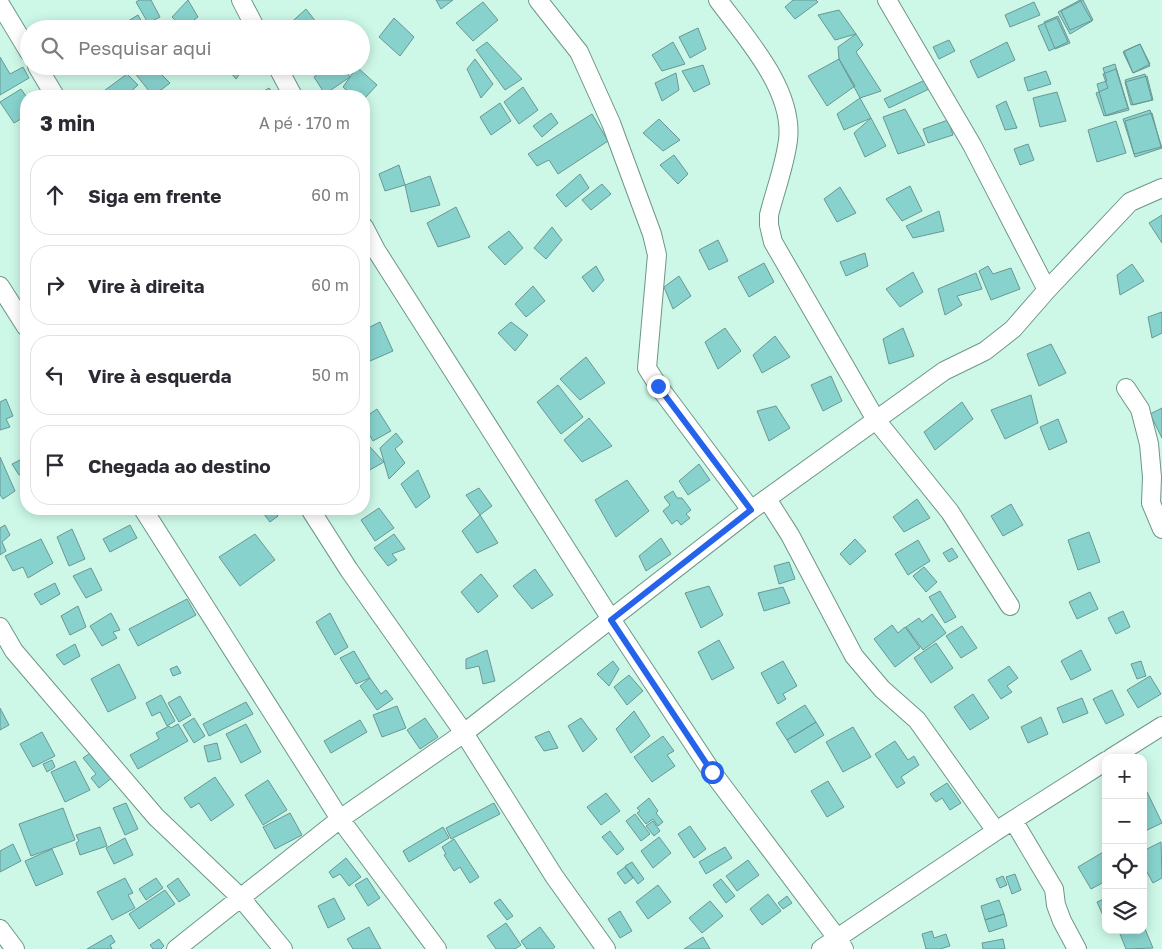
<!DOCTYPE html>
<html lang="pt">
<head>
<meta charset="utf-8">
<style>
  :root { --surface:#fff; --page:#f2f2f3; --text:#2b2b33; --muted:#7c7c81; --line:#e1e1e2 }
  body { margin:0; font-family:"Golos Text",sans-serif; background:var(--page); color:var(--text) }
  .controls { position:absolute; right:15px; bottom:15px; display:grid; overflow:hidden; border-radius:10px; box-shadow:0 2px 12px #0003 }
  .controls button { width:45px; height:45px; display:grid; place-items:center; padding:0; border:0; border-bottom:1px solid var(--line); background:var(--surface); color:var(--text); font:25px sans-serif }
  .stop { position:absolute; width:15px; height:15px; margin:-11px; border:4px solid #2563eb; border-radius:50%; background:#fff }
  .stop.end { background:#2563eb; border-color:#fff; box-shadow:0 1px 5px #0008 }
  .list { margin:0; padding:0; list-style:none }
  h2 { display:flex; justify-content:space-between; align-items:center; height:65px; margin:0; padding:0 20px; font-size:21px }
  h2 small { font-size:16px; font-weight:400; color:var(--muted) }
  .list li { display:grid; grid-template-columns:32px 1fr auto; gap:15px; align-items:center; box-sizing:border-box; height:80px; margin:0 10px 10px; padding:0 10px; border:1px solid var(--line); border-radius:20px }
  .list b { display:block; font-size:19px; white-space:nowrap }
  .list em { font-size:16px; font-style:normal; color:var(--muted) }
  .icon { flex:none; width:28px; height:28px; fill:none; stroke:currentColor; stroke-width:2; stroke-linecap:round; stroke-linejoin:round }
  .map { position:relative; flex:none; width:1162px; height:949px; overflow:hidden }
  .search { position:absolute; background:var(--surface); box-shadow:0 2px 12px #0003; left:20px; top:20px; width:350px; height:55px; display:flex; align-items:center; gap:12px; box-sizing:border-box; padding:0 18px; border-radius:28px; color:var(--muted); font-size:19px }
  .panel { position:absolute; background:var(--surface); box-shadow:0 2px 12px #0003; left:20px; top:90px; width:350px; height:425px; border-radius:20px }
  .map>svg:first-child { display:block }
  .building { fill:#88d2cd; stroke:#6a9793 }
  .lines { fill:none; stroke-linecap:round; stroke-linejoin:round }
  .street-casing { stroke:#6f9688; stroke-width:20 }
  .street { stroke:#fff; stroke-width:18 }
  .route { stroke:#2563eb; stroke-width:6 }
</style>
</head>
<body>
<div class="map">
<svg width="1162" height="949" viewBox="0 0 1162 949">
  <rect width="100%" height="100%" fill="#cdf8e8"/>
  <path class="building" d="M139 0H151L160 17 148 23 136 2Z
    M188 0 198 17 183 28 172 17Z
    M436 0H453L441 9Z
    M793 0H816L818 2 795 19 785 7Z
    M1080 0 1092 21 1070 34 1058 12Z
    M1083 0 1093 20 1070 30 1061 11Z
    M483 2 498 20 473 41 456 23Z
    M1034 2 1040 15 1010 27 1005 15Z
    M306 9 317 23 311 29H287L286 27Z
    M839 10 856 34 835 40 818 15Z
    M138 15 146 29H115Z
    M1058 16 1070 43 1055 49 1044 22Z
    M394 18 414 37 400 56 379 37Z
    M1057 18 1068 42 1049 51 1038 26Z
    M698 28 706 49 690 58 679 37Z
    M856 34 863 45 856 52 881 91 860 98 839 59 838 47Z
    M949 40 955 51 939 59 933 47Z
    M487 42 522 79 505 90 476 50Z
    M673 42 685 64 662 71 652 55Z
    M1007 42 1015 60 978 78 970 61Z
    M1140 44 1150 66 1133 73 1124 51Z
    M1140 44 1150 64 1133 73 1123 52Z
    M0 57 10 74 23 67 29 78 0 95Z
    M475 59 493 84 481 98 467 69Z
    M839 59 855 86 827 106 808 76Z
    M1115 64 1129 110 1106 116 1097 84 1107 81 1103 68Z
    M703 65 710 84 694 92 682 71Z
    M138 66H153L170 83 153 96 134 72Z
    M225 66H245L236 79Z
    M328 66H343L350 77 325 94 314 77Z
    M357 67 377 85 364 99V96H353L343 87Z
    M1116 69 1128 108 1104 116 1096 93 1108 88 1103 74Z
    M1046 71 1051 84 1028 91 1024 78Z
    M676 73 679 90 662 101 655 83Z
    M127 74 138 85 126 96H97Z
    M1145 74 1152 100 1133 105 1125 80Z
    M1147 76 1153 100 1131 105 1125 82Z
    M925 80 929 89 889 108 884 99Z
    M523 87 538 110 519 124 504 102Z
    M269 88 275 96H256Z
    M21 89 26 96V116L14 123 0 102Z
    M1057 92 1066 121 1040 127 1033 98Z
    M860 98 871 118 844 130 837 114Z
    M1006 101 1017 128 1005 130 996 106Z
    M500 103 511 121 491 135 480 117Z
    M905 109 925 145 898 154 883 117Z
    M1150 110 1162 148 1135 157 1123 119Z
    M551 113 558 123 542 137 533 126Z
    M1152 113 1161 147 1134 154 1125 121Z
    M592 114 608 141 558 174 549 160 537 166 528 154Z
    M871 118 886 146 865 157 854 133Z
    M659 119 680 140 663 151 643 133Z
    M948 120 953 135 928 143 923 129Z
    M1116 121 1126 153 1097 162 1088 130Z
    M1028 144 1034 160 1020 165 1014 149Z
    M674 155 688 174 678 184 660 165Z
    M399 165 405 185 385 191 379 174Z
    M580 174 589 188 566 207 556 195Z
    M430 176 440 205 411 212 405 185Z
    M602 184 611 194 591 210 582 200Z
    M910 186 922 211 902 221 886 199Z
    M840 187 856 213 837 222 824 199Z
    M456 207 470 237 438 247 427 223Z
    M939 211 944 231 913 238 906 226Z
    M1162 215V243L1149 223Z
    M552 227 562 240 546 259 534 248Z
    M509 231 523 248 505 265 488 247Z
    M718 240 728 261 709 270 699 250Z
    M865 253 868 266 846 276 840 262Z
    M764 263 774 282 749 297 738 277Z
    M1132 264 1144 281 1120 295 1117 275Z
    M596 266 604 280 593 292 582 277Z
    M988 266 993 274 1011 268 1020 289 991 300 979 271Z
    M913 272 923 292 900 307 886 289Z
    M976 273 982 289 957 296 962 305 945 315 938 289Z
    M679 276 691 296 673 309 664 287Z
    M533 286 545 301 526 317 515 304Z
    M1162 312V333L1152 338 1148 317Z
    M380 322 393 351 370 361 364 347V330Z
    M511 322 528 335 515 351 498 333Z
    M725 328 741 351 718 369 705 342Z
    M903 328 914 356 889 364 883 339Z
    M775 336 790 357 762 373 753 355Z
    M1051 344 1066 373 1039 386 1027 354Z
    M586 357 605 383 580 400 560 379Z
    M831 376 842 401 823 411 811 385Z
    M558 385 583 417 561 434 537 402Z
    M1031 395 1038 423 1005 439 991 410Z
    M6 399 13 416 6 419 10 427 0 430V402Z
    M962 402 973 419 935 450 924 432Z
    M776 406 790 428 769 441 757 411Z
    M1162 408V438L1150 414Z
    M377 409 391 431 373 441 364 426V418Z
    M589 418 612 446 582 462 564 440Z
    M1058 419 1067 442 1049 450 1040 427Z
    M396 433 403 442 395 449 405 463 389 479 380 448Z
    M370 447 384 462 366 472 364 467V452Z
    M0 457 15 491 3 499 0 495Z
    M26 457V472L19 475 12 464Z
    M699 464 710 480 688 495 679 481Z
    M418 470 430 497 416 508 401 484Z
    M627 480 649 511 616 537 595 500Z
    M479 488 492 506 480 515 466 495Z
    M673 491 677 498H682L691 510 686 514 690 518 681 525 677 520 672 524 663 511 670 505 664 497Z
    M917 499 930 518 904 532 893 517Z
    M1011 504 1023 525 1003 536 991 516Z
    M379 508 394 528 375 541 361 520Z
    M260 509H272L278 516 270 522Z
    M480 515 498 543 477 553 462 531Z
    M5 525 10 535 2 542 6 551 0 555V528Z
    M130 525 137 538 110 552 103 539Z
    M72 529 85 559 69 566 57 537Z
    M1089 532 1100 562 1078 570 1068 540Z
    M255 534 275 560 240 586 219 557Z
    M394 534 405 549 392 554 397 560 388 566 374 548Z
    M661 538 671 554 646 571 639 556Z
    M41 539 53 563 28 578 23 567 13 571 5 556Z
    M855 539 866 551 850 565 840 554Z
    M918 540 930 561 908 575 895 554Z
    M952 548 958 557 949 562 943 553Z
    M789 562 795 579 779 584 774 566Z
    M924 567 937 582 926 592 913 576Z
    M91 568 102 590 86 598 73 576Z
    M535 569 553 595 532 609 513 586Z
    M481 574 498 596 478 613 461 592Z
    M55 583 60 594 41 605 34 594Z
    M709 586 723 615 701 628 685 593Z
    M783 587 790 603 764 611 758 593Z
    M940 591 956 617 945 623 929 597Z
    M1090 592 1098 609 1077 619 1069 602Z
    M187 599 196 615 138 646 129 629Z
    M78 606 86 627 70 635 61 616Z
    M1123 611 1130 627 1116 634 1108 618Z
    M111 613 120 630 113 632 117 638 102 646 90 626Z
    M330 613 348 647 335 655 316 622Z
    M932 614 946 633 923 650 906 627 919 618 922 622Z
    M892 625 898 633 905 627 920 648 895 667 874 639Z
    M962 626 977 648 961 658 946 636Z
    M719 640 734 668 712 680 698 652Z
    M936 643 953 668 931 683 914 658Z
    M75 644 80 656 64 665 56 655Z
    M487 650 495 681 483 684 479 666 466 669V659Z
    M1081 650 1091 670 1071 680 1061 661Z
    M354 651 370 678 356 684 340 658Z
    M613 661 619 669 609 686 597 674Z
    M783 661 797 686 783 694 786 699 778 704 761 673Z
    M1141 661 1146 676 1137 679 1131 664Z
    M119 664 136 698 108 712 91 679Z
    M177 666 181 673 173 676 170 669Z
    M1009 666 1018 678 1007 686 1012 692 1001 699 988 680Z
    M629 675 643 691 627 705 614 687Z
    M1150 676 1161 694 1138 708 1127 690Z
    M370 678 381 694 386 690 393 699 377 710 360 686Z
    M1112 690 1124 715 1106 724 1093 699Z
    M973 694 989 718 970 730 954 707Z
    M161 695 175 721 167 726 160 712 152 716 146 703Z
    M180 696 191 715 179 722 168 703Z
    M1082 698 1088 713 1063 723 1057 708Z
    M246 702 253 714 209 736 203 724Z
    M805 705 816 722 787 740 776 723Z
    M397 706 406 728 382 737 373 715Z
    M0 708 9 725 0 730Z
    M634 711 650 736 631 753 616 729Z
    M1041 717 1048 734 1028 743 1021 727Z
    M194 718 205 736 194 743 183 725Z
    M425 718 438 737 420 749 407 730Z
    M581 718 597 739 583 752 568 726Z
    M360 720 367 732 331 753 324 741Z
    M816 722 824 735 795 753 787 740Z
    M178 724 188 741 138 769 130 755 159 739 156 733 169 726 171 728Z
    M246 724 261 752 241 763 226 734Z
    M853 727 871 757 843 772 826 742Z
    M549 731 558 748 544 751 535 737Z
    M42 732 55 756 33 767 20 744Z
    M663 736 674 751 667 755 675 766 652 782 634 757Z
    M895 741 908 760 914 756 919 765 901 777 905 783 897 788 875 754Z
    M217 743 221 759 208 762 204 746Z
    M93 751 113 777 99 788 91 778 96 774 83 758Z
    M52 760 55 767 47 772 43 764Z
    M75 761 90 790 65 802 51 772Z
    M215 777 234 805 211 821 199 803 191 808 184 798Z
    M268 780 287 810 263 825 245 795Z
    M828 781 844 807 827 817 811 791Z
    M947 783 961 803 950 810 942 798 936 802 930 794Z
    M1147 792 1162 823 1143 832V794Z
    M606 793 620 811 601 825 587 807Z
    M649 798 658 811 656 813 663 822 658 826 653 819 646 824 637 813 640 811 637 808Z
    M126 803 138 829 125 835 113 808Z
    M494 803 500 814 451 839 446 828Z
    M63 808 75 840 31 856 19 824Z
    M290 813 302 835 275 849 263 827Z
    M635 814 650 834 641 841 626 821Z
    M653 821 660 831 654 836 646 826Z
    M690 826 706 849 694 858 678 834Z
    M100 827 107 846 80 855 76 843 79 841 76 835Z
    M443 827 449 838 409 862 403 851Z
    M610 831 624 849 617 855 602 837Z
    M659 837 671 853 653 868 641 851Z
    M125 838 133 855 114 864 106 848Z
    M454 839 479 877 470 883 460 867 454 871 444 855 446 854 442 847Z
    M1161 842 1162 878 1153 883 1143 865V851Z
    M13 844 21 861 0 872V851Z
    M725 847 732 858 706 874 699 862Z
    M52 849 63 874 36 886 25 861Z
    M1105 851 1106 881 1091 889 1078 867Z
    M346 858 361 877 349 886 340 874 333 878 329 872Z
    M748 860 759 875 737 891 726 876Z
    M632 862 644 879 638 884 625 866Z
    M625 867 633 878 625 884 617 873Z
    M1015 874 1021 890 1012 894 1006 877Z
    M1003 876 1007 885 1000 888 996 879Z
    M125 878 133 893 128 895 135 908 112 920 97 892Z
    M156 878 163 888 146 900 139 889Z
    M178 878 190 895 179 902 167 886Z
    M367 878 380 898 368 906 355 885Z
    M721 879 735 896 726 903 713 885Z
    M658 885 671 902 648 919 636 902Z
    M165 890 175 904 139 929 129 914Z
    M768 894 781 911 762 925 750 909Z
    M787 896 792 903 783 909 778 903Z
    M334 898 345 919 328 928 318 906Z
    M1106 898V922L1097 902Z
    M500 899 513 916 507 920 494 903Z
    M999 900 1004 914 985 920 981 906Z
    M710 901 723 916 702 933 689 918Z
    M620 911 632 931 620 938 608 919Z
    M1004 914 1007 926 989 932 985 920Z
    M506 923 521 945 515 949H496L487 936Z
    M1143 924 1153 948 1126 949 1120 934 1128 930H1143Z
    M369 927 381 949H353L347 939Z
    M540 927 555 947 552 949H527L521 941Z
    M932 931 934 938 946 934 950 946 940 949H926L922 934Z
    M111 935 115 942 110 945 112 949H87Z
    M703 937 710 949H684Z
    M159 939 164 946 161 949H153L150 945Z
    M1003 939 1005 949H983L982 943Z"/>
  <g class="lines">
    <defs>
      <path id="street" d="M241 0 256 29
        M538 0 579 52 611 123 652 234 657 255 647 368 659 387 751 510
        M718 0C746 38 794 90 788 140 785 165 775 191 769 215V225L773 242 876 420 950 512 1010 606
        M887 0 972 145 1047 290
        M0 4 29 52
        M37 66 55 96
        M277 66 293 96
        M364 227 376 250 611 619 712 772 837 938 844 949
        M0 286 26 327
        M1126 388 1140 409 1149 444 1152 477 1151 503 1162 529
        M767 499 790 535 854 656 882 689 917 720 996 831
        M143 509 340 819 437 949
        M310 509 349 570 464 733 554 876 606 949
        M0 627 14 651 156 817 241 898 283 949
        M1111 758 1162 726
        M1013 820 1054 889 1056 905 1062 921 1077 949
        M0 929 15 949
        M176 949 340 819 464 733 751 510 944 371 985 351 1013 329 1047 290 1130 202 1162 188
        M821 949 996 831 1106 761"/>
    </defs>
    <use href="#street" class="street-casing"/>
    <use href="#street" class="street"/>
  </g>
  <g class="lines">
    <path class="route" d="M658 386 751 510 611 620 712 772"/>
  </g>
</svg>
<div class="controls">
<button>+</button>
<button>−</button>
<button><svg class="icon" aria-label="locate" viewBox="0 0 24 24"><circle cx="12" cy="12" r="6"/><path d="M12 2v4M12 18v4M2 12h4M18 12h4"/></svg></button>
<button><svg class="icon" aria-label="layers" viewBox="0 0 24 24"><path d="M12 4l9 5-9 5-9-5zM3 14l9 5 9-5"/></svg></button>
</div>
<div class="stop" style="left:712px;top:772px"></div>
<div class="stop end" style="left:658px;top:386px"></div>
<div class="search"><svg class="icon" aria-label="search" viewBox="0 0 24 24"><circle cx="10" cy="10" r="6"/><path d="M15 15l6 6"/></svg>Pesquisar aqui</div>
<section class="panel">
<h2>3 min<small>A pé · 170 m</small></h2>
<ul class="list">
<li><svg class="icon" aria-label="ahead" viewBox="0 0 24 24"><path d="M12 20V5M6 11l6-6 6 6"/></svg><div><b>Siga em frente</b></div><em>60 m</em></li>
<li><svg class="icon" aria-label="right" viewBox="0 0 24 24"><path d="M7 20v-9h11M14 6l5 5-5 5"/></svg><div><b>Vire à direita</b></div><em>60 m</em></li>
<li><svg class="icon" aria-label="left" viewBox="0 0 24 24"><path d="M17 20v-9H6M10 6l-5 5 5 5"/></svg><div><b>Vire à esquerda</b></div><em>50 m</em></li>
<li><svg class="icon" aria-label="arrive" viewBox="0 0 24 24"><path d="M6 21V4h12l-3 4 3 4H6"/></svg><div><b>Chegada ao destino</b></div></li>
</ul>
</section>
</div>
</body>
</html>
